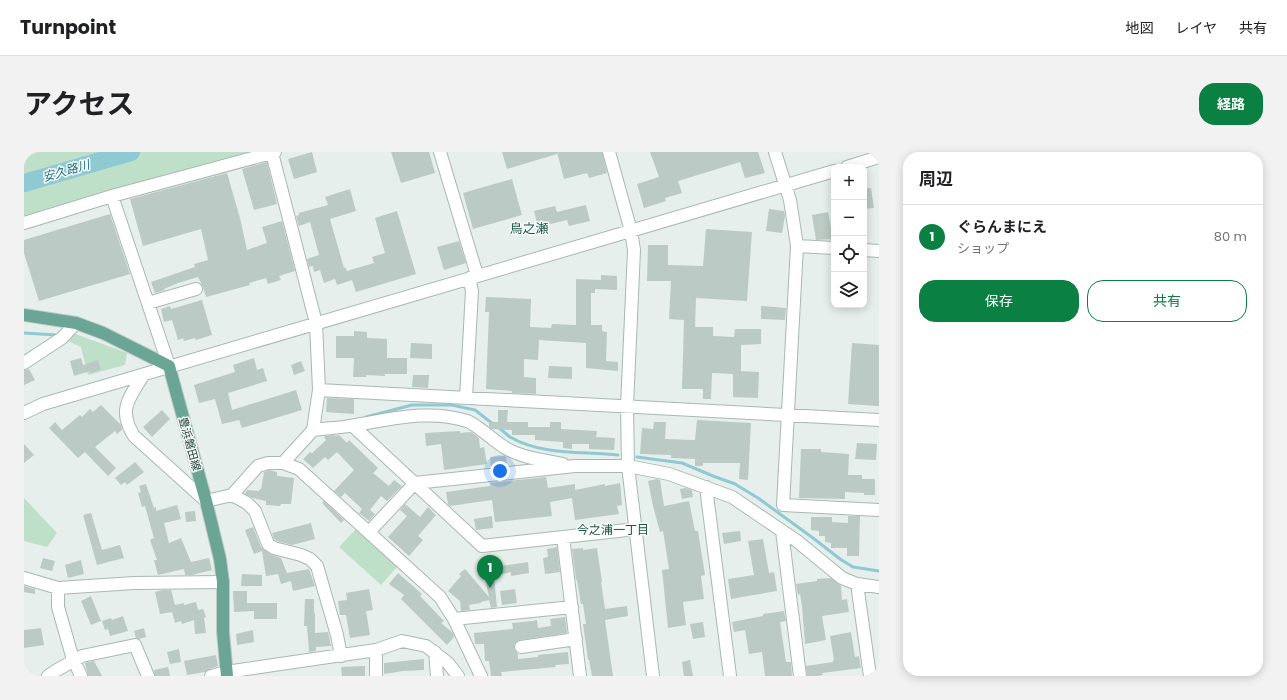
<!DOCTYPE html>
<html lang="ja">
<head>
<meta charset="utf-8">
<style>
  :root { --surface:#fff; --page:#f2f2f2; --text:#202124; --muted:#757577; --line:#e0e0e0; --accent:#0b8043 }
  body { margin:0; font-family:Poppins,"Noto Sans JP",sans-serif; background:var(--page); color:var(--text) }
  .controls { position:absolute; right:12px; top:12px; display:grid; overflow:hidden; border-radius:8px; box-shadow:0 2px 10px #0003 }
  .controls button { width:36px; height:36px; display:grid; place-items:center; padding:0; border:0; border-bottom:1px solid var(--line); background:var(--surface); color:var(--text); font:20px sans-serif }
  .you { position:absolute; left:476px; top:319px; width:14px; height:14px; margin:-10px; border:3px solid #fff; border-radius:50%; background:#1a73e8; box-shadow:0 0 0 6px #1a73e833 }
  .badge { display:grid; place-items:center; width:26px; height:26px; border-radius:50%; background:var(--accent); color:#fff; font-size:13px; font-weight:700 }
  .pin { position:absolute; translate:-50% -33px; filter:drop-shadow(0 1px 2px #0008) }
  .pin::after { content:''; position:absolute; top:21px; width:14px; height:12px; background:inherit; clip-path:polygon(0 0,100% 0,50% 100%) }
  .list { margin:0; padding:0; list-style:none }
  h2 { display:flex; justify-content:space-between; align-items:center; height:52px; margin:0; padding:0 16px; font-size:17px }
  h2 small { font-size:13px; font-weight:400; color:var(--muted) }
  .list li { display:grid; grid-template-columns:26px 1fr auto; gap:12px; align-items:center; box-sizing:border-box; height:64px; padding:0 16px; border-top:1px solid var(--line) }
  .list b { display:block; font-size:15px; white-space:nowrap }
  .list p { margin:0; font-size:13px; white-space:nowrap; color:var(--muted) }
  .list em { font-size:13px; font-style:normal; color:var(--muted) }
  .actions { display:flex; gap:8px; padding:12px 16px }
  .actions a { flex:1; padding:9px 0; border:1px solid var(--accent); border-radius:16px; text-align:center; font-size:14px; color:var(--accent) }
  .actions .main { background:var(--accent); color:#fff }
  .icon { flex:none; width:22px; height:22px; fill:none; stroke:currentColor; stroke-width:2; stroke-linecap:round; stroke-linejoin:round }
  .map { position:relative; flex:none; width:855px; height:524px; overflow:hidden; border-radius:16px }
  header { display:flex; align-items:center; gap:24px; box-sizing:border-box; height:56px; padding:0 20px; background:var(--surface); border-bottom:1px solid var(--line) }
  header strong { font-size:19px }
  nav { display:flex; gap:22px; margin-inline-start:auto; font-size:14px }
  .intro { display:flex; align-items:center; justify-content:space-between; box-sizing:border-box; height:96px; padding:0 24px }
  h1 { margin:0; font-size:28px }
  .button { padding:10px 18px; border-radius:16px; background:var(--accent); color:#fff; font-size:14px; font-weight:700 }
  main { display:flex; gap:24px; padding:0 24px }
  aside { flex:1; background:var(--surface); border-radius:16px; box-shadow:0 2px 10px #0003 }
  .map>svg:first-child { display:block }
  .green { fill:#bfe0c8 }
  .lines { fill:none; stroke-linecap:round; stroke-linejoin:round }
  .stream { stroke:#8ec9d4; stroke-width:3 }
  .river { stroke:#8ec9d4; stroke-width:18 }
  .building { fill:#bbcac4 }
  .minor-casing { stroke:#a8b8b2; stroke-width:14 }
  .major-casing { stroke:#c2cac8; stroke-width:14 }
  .minor { stroke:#fff; stroke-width:12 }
  .major { stroke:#6aa596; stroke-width:12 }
  .labels { text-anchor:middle; stroke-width:3; stroke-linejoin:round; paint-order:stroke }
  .street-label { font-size:11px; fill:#24423a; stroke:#f7fbf9 }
  .water-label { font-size:12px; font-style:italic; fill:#1c6f80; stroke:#f7fbf9 }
  .neighbourhood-label { font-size:12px; fill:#1f5548; stroke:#f7fbf9 }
  .quarter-label { font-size:13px; fill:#1f5548; stroke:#f7fbf9 }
</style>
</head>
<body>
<header>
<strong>Turnpoint</strong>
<nav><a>地図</a><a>レイヤ</a><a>共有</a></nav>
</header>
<div class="intro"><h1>アクセス</h1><a class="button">経路</a></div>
<main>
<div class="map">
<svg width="855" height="524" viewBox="0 0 855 524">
  <rect width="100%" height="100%" fill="#e6efeb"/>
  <path class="green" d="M9 0H247L0 67V3Z
    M49 181 103 201 101 213 64 223 57 195 40 187Z
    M0 346 33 381 23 395 0 389Z
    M332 377 374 414 357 433 315 395Z"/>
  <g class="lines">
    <path class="stream" d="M0 181 32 183
      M342 265 388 253H428L451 258 469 272
      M474 275C478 278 482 282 486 285 519 304 558 299 594 303
      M613 305 658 311 689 324 711 332 734 346 789 386 816 407 829 415 855 419"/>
    <path class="river" d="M0 31 107 0"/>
  </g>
  <path class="building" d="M288 0 293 20 270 27 264 7Z
    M367 0H405L411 21 377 31Z
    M478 0H533V2L483 17Z
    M533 0H578L583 21 565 26 563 21 540 27Z
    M626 0H734L741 21 721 26 716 10 654 29 658 41 641 46 642 49 620 56 613 32 635 25Z
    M243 10 253 52 230 58 218 17Z
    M203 21 216 66 223 98 243 91 238 75 258 69 271 119 255 124 257 128 244 132 242 126 225 131 226 133 182 145 179 135 174 125 154 131 140 137 141 138 131 141 127 130 171 115 170 112 184 108 177 77 119 94 106 47Z
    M488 27 498 63 449 77 439 41Z
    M847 36 850 56 840 57V37Z
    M326 37 332 59 306 67 320 116 321 115 323 119 350 111 348 105 361 101 351 66 373 59 392 122 332 140 328 128 313 133 311 127 300 131 296 118 290 120 289 114 285 115 283 107 295 103 286 70 275 74 272 64 275 63V61L304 53 301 45Z
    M562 53 566 69 545 74 543 68 514 75 510 59 531 54 533 60Z
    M745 57 760 59 761 64 758 81 742 79Z
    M804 60 809 87 792 88 788 63Z
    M86 62 106 122 15 149 0 101V88Z
    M682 77 728 80 723 149 672 146 671 175H689V184L710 185 711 177H737V192L717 193V219L735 220 734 246 709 245V222L688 221 687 247H679V237H658L660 168 645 167 647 129H623L624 93H644V113L679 114Z
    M435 89 442 111 420 118 413 95Z
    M577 123 593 124V138L571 137V141H567V173H578V179L583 180 582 209 594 210V219L562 216V191L515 188 514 208 500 207V225L512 226V242L488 241V239L462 237 465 160H461L462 145 507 147 506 175 527 176 528 172 552 173V127L577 128Z
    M178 148 188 183 172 188 171 186 160 189 159 186 154 188 148 168 140 170 137 157 146 154 147 157Z
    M737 154 762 156 761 168 737 167Z
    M330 179 343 180V186L363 187V206H383V222H361V224L342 223V225H329L330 206H312V184H330Z
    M387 191 408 192V207L386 206Z
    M828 191 855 193V254L824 252Z
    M57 206 59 213 74 208 77 218 67 221 66 219 50 224 46 209Z
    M230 206 233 218 239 216 243 229 204 241 208 258 272 238 278 258 218 276 215 268 198 272 191 247 175 251 170 233 211 220 209 213Z
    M277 209 281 219 270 223 267 213Z
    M525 214 548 215V227L524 226Z
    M5 217 11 228 0 233V218Z
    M389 223H405L404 236 388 235Z
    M303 246 330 247V262L302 260Z
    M77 253 97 273 98 278 93 282 91 279 71 295 92 316 84 324 61 300 54 306 25 276 31 270 38 278 56 263 58 265 66 257 69 260Z
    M138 258 146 267 128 285 119 275Z
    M474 258H484L483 270H504V275H526V270H537V277L573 279 572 285 591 286 590 298 565 297V292H548V297L539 296V290L511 288V283H488V278L468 277 465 275V270H474Z
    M673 268 727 271 724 328 715 327 716 311H679V314H671V307L647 306V303L616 302 618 276 629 277 630 270H642L641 287 671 288Z
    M436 279V281L447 280 455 286 456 296 460 295 463 312 420 318 417 292 402 294 401 281Z
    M310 283 311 284 315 283 323 291 325 288 354 316 349 321 365 334 370 328 378 334 363 349 357 344 346 358 351 362 345 369 335 361 338 357 321 341 317 345 310 339 330 318 313 300 304 308 301 305 289 316 279 307 286 300 288 301 302 288 300 285 301 284Z
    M833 291 853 292 852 308 831 307Z
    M0 292 10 303 0 311Z
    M777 297H797V300L825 302 824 323H838V327H851V343H840V341L821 340V347L775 346Z
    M480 304 482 305 483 314 467 315 466 305Z
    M111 310 120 320 103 333 101 330 97 333 91 326Z
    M245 318 253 320V324L270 326 267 352H257L256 354 242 353V349L229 346 221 342 223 338 235 339 236 337H237L240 320Z
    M522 325 524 336 551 332V338L581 332V334L596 331 598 353 593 354 595 362 551 368 548 346 526 350 528 364 471 370 468 348 426 354 424 352 422 340 466 334V331Z
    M633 327 636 328 640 354 665 349 671 379H674L681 423 677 424 680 447 659 450 662 473 644 476 638 418 645 417 639 379 636 380 629 354 624 329Z
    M122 332 130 356 132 355V359L153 353 157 367 140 371 145 391 157 386 167 410 185 406 188 418 168 423H161L160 417 134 423 130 408H133L126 388 130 386 121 354 118 355 114 341 117 340 115 334Z
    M662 336 668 338 669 345 658 347 656 337Z
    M300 349 320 368 317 371 298 351Z
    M381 352 396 365 404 355 412 363 394 384 399 388 385 404 364 385 383 364 376 358Z
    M171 359 172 369 162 370 161 360Z
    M67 361 78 398 96 393 100 406 73 413 59 363Z
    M468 364 469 376 452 378 450 367Z
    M824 364H836L835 404H823V396H807V391L801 390V384H795V379L787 378V365H808V370L824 371Z
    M287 371 291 387 268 393 253 389 250 387 248 381Z
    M229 375 237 395 246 402 257 406 263 421 285 417 291 434 269 439 267 429 257 432 254 422 242 424 238 399 230 402 221 378Z
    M716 379 717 389 700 392 698 381Z
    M739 387 745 421 750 420 753 439 707 447 704 427 730 423 724 389Z
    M533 395 536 420 521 422 519 406 524 405 523 397Z
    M559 396V398L573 396 578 430H577L581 457 603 454 604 464 581 468 589 524H568L565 508H564L559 472H562L559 452H557L553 428H552L548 397Z
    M19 406 31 409 28 419 16 416Z
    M57 408 60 422 44 426 41 413Z
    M476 409 477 414 504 410 505 421 487 424V420L470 424 473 455 467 456 465 448 457 450V451L445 453 446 458 437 459 436 449 424 439 437 424 435 422 441 417 465 445 458 412Z
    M374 421 398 442 396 444 420 469 417 471 429 481 430 485 423 493 377 447 380 443 365 432Z
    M218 422 238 423V434H217Z
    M807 426 817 434 818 448 823 447 825 460 798 464 802 488 781 492 778 454 776 442 774 443 772 432 793 429V427Z
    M0 434 11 437V442L0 440Z
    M345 437 349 458 342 459 346 483 326 486 322 463H316L314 449 323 448 322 441Z
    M491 437 493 451 478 453 476 439Z
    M138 438H147L151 453 160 451V453L172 450 174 458 179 457 182 465 180 466 182 481 171 482 170 468 158 472 157 469 151 471 148 460 136 462 131 440Z
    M209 439H223V451H253V467H230V459L210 460Z
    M67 444 77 469 67 473 57 449Z
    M281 447H290V461H291V481L304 480 307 494 292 495V499L285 500 283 474H280Z
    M760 459 762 469 756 470 762 510H767L768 524H741L738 500 725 502 721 478 710 480 708 470 739 464V462Z
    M99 464 104 479 86 484 84 477 81 478 78 469 87 466 88 468Z
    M541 465 543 481 496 488 490 492V496L491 499 494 502V507L514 505V503L544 500 545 512 531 513 532 515 477 520 478 524H467L465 509H461L460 492H451L450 481 489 477 488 471 509 469 513 468 514 476 527 474 526 467Z
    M679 470 681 485 669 487 666 472Z
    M17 476 20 493 0 496V478Z
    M120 476 122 485 115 487 112 486 110 479Z
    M229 478 230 490 213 493 212 482Z
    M827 480 831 505 835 504 837 516 798 521 799 523 793 524H783L782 514 809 510V508H810L806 484Z
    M155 497 157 510 146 512 143 500Z
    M192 503 194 514 185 517 181 520 163 523 160 509Z
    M400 507V518L379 519 360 522V511Z
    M666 508 669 524H660L658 510Z
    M70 509 78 524H64L61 511Z
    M341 514V524H318L317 515Z
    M144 515 146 524H131L130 518Z"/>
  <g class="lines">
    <defs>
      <path id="minor" d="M416 0 453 123
        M585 0 607 79 610 98 603 254 604 314 629 524
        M751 0 766 48 773 94 759 353 855 358
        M248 1 292 171 295 238 289 278 259 311
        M823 15 855 5
        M88 44 145 214
        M0 71 88 44 251 0
        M773 94 810 96
        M840 98 855 99
        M124 151 172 137
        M0 211 38 186 52 171
        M120 222C106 245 93 257 110 284L182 349 208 343 234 314 244 311H259L275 317 416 445 430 467 457 524
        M295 238 855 268
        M442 246 448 139 445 126
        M0 261 19 252 810 19
        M329 274 458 394 612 377
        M289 278C303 276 317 276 331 273 369 267 405 257 443 269 452 272 470 289 480 295 497 306 520 308 539 312
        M682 335 706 524
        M208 343 223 351 231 359 244 392 250 396 277 403 286 407 293 414 313 483 317 504
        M758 379 776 524
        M345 380 391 331 551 314H604L645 322 708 345 773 389 818 426 833 432 855 435
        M539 385 556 524
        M0 426 34 436
        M833 432 846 524
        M430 467 548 455
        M497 495 552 487
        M352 498V524
        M411 500 413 524
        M24 524 33 518 58 504 111 493 124 524
        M57 524 48 504 34 455V436L110 431 199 430
        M187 524 202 520 352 498 378 489 402 494 424 511 434 524"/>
      <path id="major" d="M0 163 52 171 79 181 145 214 182 349 196 407 199 430V480L203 524"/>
    </defs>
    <use href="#minor" class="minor-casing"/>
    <use href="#major" class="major-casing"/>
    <use href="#minor" class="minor"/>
    <use href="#major" class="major"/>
  </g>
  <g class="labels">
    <g class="street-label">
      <text transform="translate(166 292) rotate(75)" y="4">豊浜磐田線</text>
    </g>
    <g class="water-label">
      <text transform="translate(42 19) rotate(-16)" y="4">安久路川</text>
    </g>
    <g class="neighbourhood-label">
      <text x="589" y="382">今之浦一丁目</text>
    </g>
    <g class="quarter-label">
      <text x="505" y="81">鳥之瀬</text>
    </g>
  </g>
</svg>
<div class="controls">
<button>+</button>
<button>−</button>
<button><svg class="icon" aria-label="locate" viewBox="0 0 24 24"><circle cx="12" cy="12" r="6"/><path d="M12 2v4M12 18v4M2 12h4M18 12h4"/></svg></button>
<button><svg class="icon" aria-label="layers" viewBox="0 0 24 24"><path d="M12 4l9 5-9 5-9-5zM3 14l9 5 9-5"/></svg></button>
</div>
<div class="you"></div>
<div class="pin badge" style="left:466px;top:436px">1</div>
</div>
<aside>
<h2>周辺<small></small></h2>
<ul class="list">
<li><span class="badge">1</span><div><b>ぐらんまにえ</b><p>ショップ</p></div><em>80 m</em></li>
</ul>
<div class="actions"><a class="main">保存</a><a>共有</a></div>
</aside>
</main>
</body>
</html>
